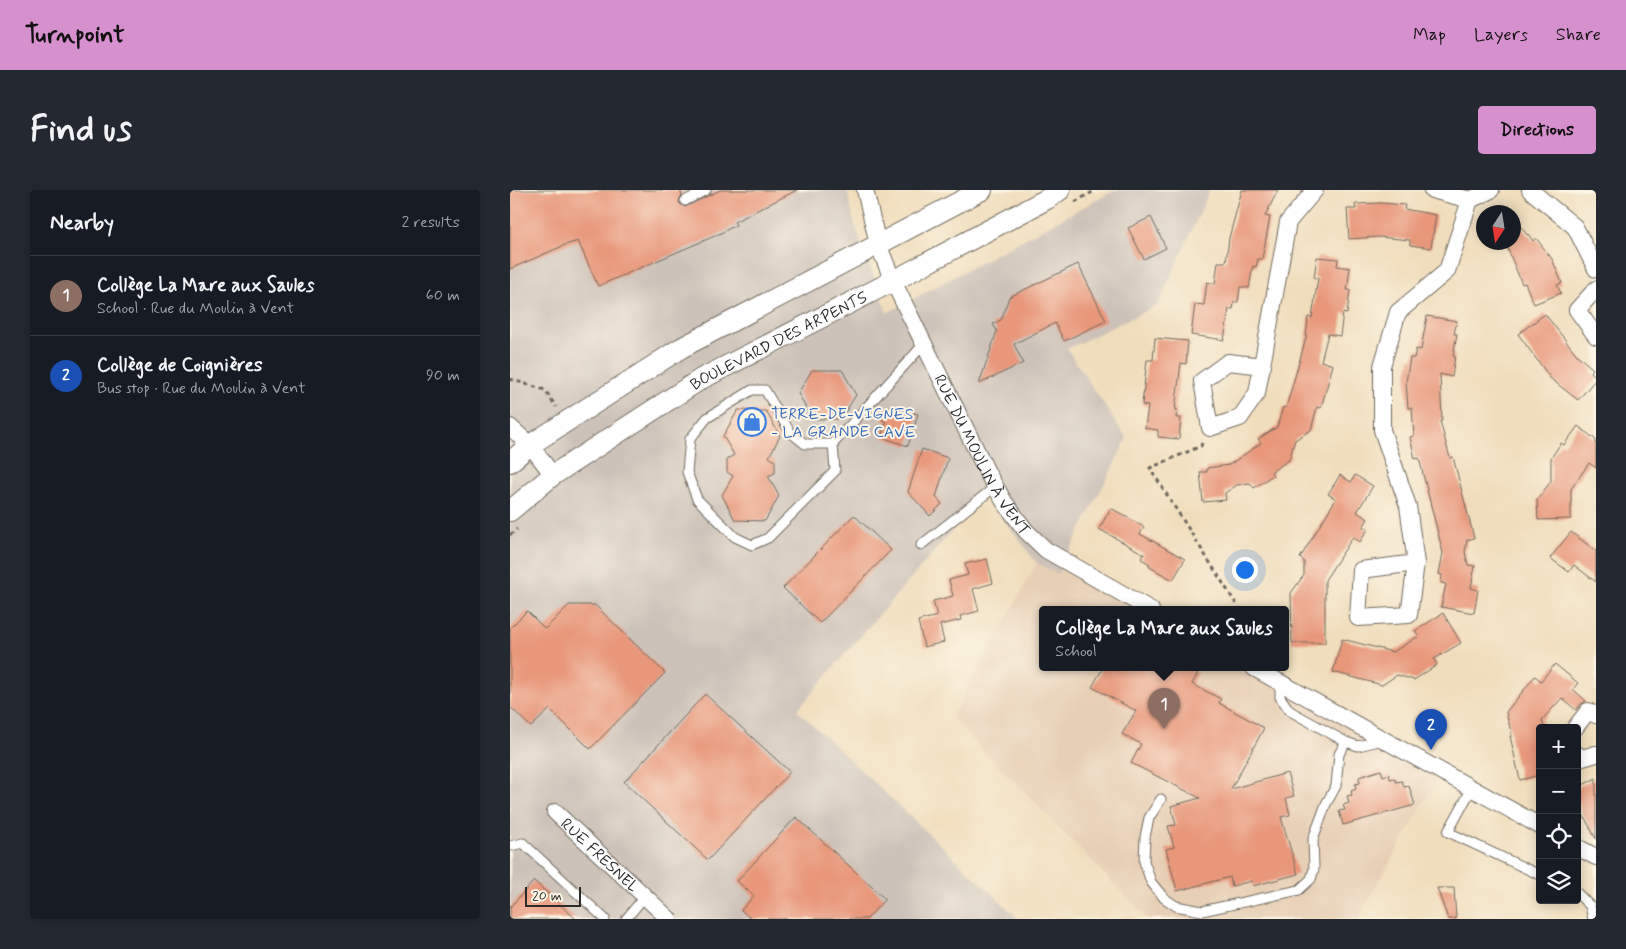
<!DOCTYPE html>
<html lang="en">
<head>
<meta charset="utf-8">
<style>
  :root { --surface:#171b24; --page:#242831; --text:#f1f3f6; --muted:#9ea1a6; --line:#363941; --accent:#d690ce }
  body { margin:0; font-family:Mynerve,sans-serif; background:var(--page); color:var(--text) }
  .controls { position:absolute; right:15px; bottom:15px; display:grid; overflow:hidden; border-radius:5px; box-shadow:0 2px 12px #0003 }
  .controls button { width:45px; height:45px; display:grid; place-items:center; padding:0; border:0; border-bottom:1px solid var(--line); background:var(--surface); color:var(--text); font:25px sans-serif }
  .compass { position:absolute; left:966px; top:15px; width:45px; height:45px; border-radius:50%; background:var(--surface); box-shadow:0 2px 12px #0003; rotate:192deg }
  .scale { position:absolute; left:15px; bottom:12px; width:56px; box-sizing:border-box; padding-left:5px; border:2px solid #2b2b2b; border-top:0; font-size:14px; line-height:18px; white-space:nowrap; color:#2b2b2b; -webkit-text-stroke:4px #fcf5e5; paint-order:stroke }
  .you { position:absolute; left:734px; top:379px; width:18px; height:18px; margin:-12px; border:4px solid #fff; border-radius:50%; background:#1a73e8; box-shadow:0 0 0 8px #1a73e833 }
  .badge { display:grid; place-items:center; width:32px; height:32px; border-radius:50%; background:var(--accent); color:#fff; font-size:16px; font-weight:700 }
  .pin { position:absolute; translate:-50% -41px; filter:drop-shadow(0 1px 2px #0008) }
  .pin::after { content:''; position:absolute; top:26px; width:18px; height:15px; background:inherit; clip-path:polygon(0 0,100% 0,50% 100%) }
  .popup { position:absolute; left:529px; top:416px; width:250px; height:65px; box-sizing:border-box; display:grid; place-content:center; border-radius:5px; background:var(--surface); filter:drop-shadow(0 1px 4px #0005); font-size:16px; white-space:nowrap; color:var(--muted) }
  .popup b { font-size:19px; color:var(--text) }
  .popup::after { content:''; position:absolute; left:50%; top:100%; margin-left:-10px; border:10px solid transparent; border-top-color:var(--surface) }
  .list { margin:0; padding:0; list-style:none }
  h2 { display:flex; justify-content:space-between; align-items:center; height:65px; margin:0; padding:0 20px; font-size:21px }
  h2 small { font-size:16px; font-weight:400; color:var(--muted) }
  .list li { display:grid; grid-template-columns:32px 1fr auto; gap:15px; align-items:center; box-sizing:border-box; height:80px; padding:0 20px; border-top:1px solid var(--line) }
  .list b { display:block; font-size:19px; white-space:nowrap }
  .list p { margin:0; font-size:16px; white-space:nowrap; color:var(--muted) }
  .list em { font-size:16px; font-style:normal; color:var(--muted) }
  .icon { flex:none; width:28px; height:28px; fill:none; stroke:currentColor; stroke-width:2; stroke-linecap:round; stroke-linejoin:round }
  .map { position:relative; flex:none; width:1086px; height:729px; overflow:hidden; border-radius:5px }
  header { display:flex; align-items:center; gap:30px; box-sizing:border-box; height:70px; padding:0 25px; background:var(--accent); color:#111 }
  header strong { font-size:24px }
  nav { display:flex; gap:28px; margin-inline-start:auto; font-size:18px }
  .intro { display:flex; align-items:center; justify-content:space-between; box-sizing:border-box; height:120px; padding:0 30px }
  h1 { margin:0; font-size:35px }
  .button { padding:12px 22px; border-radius:5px; background:var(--accent); color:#111; font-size:18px; font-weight:700 }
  main { display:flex; gap:30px; padding:0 30px }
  aside { flex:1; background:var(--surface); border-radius:5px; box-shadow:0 2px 12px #0003 }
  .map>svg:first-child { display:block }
  .built { fill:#e7cfb6 }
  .industrial { fill:#cdc2b9 }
  .building { fill:#e8977a }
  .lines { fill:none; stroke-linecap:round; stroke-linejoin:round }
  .service-casing { stroke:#70695e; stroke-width:11 }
  .minor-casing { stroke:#70695e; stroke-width:18 }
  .tertiary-casing { stroke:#70695e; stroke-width:22 }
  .path { stroke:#70695e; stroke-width:3; stroke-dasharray:4 4; stroke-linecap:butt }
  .service { stroke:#fff; stroke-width:9 }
  .minor { stroke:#fff; stroke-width:16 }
  .tertiary { stroke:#fff; stroke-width:20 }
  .labels { text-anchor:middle; stroke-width:4; stroke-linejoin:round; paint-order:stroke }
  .street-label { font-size:16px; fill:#2b2b2b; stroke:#fcf5e5 }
  .shop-label { font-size:16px; fill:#366cbe; stroke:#fcf5e5; text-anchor:start }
</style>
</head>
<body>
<header>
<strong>Turnpoint</strong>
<nav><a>Map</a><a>Layers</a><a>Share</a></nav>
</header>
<div class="intro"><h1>Find us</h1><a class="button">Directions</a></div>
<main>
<aside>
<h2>Nearby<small>2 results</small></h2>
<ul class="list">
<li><span class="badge" style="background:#8d6e63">1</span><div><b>Collège La Mare aux Saules</b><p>School · Rue du Moulin à Vent</p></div><em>60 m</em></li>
<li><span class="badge" style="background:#1a4fb4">2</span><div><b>Collège de Coignières</b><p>Bus stop · Rue du Moulin à Vent</p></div><em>90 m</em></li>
</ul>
</aside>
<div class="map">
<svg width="1086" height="729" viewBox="0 0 1086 729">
  <rect width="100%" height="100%" fill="#fcf5e5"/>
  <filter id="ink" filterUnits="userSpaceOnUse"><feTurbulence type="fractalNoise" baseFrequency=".02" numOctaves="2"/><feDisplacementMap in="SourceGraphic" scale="10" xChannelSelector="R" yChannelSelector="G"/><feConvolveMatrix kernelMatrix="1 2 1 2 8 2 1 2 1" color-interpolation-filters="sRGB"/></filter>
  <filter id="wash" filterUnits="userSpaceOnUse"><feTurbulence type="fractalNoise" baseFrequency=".0096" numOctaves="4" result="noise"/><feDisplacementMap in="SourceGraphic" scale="20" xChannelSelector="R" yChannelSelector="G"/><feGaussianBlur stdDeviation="1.12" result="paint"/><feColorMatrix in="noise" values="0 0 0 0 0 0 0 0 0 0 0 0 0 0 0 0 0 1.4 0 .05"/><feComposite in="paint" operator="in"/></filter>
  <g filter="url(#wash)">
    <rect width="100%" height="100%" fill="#f0ddbc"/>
    <path class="built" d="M536 360 641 420H533V478H744L932 580 848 729H638L442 528 527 373Z"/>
    <path class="industrial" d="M0 0H337L344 32 377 123 605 0H700L648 115 557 159 617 249 548 384 527 373 474 304 287 520 509 729H0Z"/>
    <g id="blocks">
      <path class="building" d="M0 0H170L172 6 170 8 169 13 175 17 210 0H287L224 32 226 35 207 45 88 96 68 51 55 55 0 79Z
        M732 0H768L755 26 760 27 752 69H748L746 77 743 76 739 98 730 97 728 112H724L723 119H719L714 150 681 145 685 114 694 115 697 92 705 94 708 72H716L719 48Z
        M871 13 895 15 894 19 926 25 921 58 900 55V50L869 47 839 49 837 19H846L845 14Z
        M641 27 656 58 634 69 618 38Z
        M1004 27 1017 45 1018 44 1023 51 1026 48 1042 69 1052 93 1047 95 1051 103 1024 114 1015 93 1012 94 995 52H1004Z
        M807 67 828 69 827 76 840 78 837 100H840L837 124 833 123 830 146 818 144 811 171 823 175 811 218 807 217 801 240 785 250 779 270 761 282 763 285 744 298 740 293 727 295 715 303 716 310 693 312 690 282H697V278L719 275 751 253 748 249 767 237 773 217 776 218 796 148 798 127 802 128 808 88H804Z
        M568 74 596 131 554 151 545 133 504 154 513 173 469 194 487 141 483 134 491 130 499 107Z
        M1035 124 1067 165 1083 179 1081 182 1086 187V189L1068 210 1041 189 1008 144Z
        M917 126 947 131 944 144H947L943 166H945L942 187 930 184 932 231H930L940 268 943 267 964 348 957 350 955 362 958 375 965 376 961 398 968 400 964 423 931 417 936 394 931 393 932 385 929 384 933 363 909 268 905 269 900 247 904 246 902 218H898L896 192 900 168H904L906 159 911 160Z
        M645 148 678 151 676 174 671 173 665 219H667L666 228H671L669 249 648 247V240L635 238 638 216 632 215 637 170H643Z
        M302 180H332L346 205 331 229H302L288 203Z
        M376 217H382L408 224 398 256 371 247 376 232 372 230Z
        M228 220 256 221 270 246 259 267 265 271V283L258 286 269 306 255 331 225 330 212 305 223 286 217 282V269L224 265 213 246Z
        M1068 236 1086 250V278L1079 273 1061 299V329L1028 330 1027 310 1041 291V268L1051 253 1054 255Z
        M412 259 438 268 426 307 432 314 420 326 398 302Z
        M830 285 841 292 845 285 863 296 847 322 858 329 853 337 858 339 850 352 843 347 815 390V453H782L781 403 794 385V371L790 368 826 309 818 304Z
        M601 318 634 337 630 344 675 369 663 390 638 376 640 374 631 369 634 364 589 339Z
        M344 325 381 360 310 433 273 398Z
        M1061 342 1086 361V392L1064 375 1059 382 1040 368Z
        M477 369 483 393 463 399 469 421 450 426 451 430 430 435 434 452 414 457 408 431 427 426 423 411 443 406 439 390 458 385 455 374Z
        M59 415H85L155 483 80 559 40 519 21 537 0 517V438L17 421 35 439Z
        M933 423 951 453 924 469 927 475 904 490 887 485 872 495 823 482 832 449 883 462 909 446 905 441Z
        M1045 474 1068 493 1063 499 1076 511 1070 515 1066 520 1052 508 1032 530 1034 538H1030V585L1010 590 1000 546H1002L996 522 1025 486 1031 491Z
        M593 478H678L688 483 682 494 711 509 709 513 754 538 721 599 777 583 784 606 776 608 780 625 771 627 788 684 743 696 742 691 722 696 720 687 667 701 656 659 664 657 658 636 666 635 661 616 690 608 621 573 631 554 612 544 626 521 582 497Z
        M195 504 280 582 198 670 114 592Z
        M871 580 873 586 879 584 880 589 885 588 886 592 892 591 894 597 899 596 905 615 833 635 829 621 835 620 833 615 839 613 837 606 842 605 841 601 846 599 845 594 850 593 849 587Z
        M1086 588V649L1067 613V598Z
        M286 627 375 709 357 729H241L231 720 244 706 227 691Z
        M24 691 66 729H0V717Z
        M927 698H944L946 729H938Z"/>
    </g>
  </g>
  <g filter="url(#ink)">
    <use href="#blocks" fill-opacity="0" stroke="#70695e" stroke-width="1"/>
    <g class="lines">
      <defs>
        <path id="service" d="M175 11 196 0
          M323 254H295L280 242 255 200H242L197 228 180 249 177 282 187 309 225 347 242 355 258 348 325 281 323 254 414 154
          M411 355 485 297
          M770 492V507L780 521 836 552 848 556 873 550
          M962 598 938 642 1030 685
          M651 609 639 628 635 647 634 671 641 692 654 708 666 716 692 721 789 700 801 689 804 679 803 649 816 614 826 596 829 564 836 552
          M0 656 13 653 95 729
          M1067 703 1080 716 1083 729
          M116 729 135 706"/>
        <g id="minor">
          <path id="s1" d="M355 0 368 54 383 91 478 284 495 313 516 341 536 360 641 420"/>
          <path d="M922 0 960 10"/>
          <path d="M1020 0 1065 37 1086 79"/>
          <path d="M1086 99 1067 120 1086 146"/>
          <path d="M753 176 718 172 692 191 700 238 730 228 747 203 778 32 805 0"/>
          <path d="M0 237 20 255 43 285"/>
          <path d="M906 373 851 380 848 428 899 425 906 373 898 316 872 240V176L888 122 937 81 960 10 981 0"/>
          <path d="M744 478 1030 636"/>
          <path d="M1065 538 1078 521 1086 525"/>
          <path d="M1067 564 1069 569 1086 564"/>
          <path id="s2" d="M45 622 159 729"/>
          <path d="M1067 657 1086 667"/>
        </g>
        <g id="tertiary">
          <path d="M0 272 20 255 171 158 472 0"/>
          <path id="s3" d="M0 321 43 285 191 189 383 91 537 9 550 0"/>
        </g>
      </defs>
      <use href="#service" class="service-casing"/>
      <use href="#minor" class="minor-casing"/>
      <use href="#tertiary" class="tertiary-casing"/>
      <path class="path" d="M565 12 586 0
        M0 189 35 200 46 217
        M692 253 691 256 640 278 730 420
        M0 345 7 339"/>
      <use href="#service" class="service"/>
      <use href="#minor" class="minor"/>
      <use href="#tertiary" class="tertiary"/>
    </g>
  </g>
  <defs>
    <symbol id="shop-ring" viewBox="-11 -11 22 22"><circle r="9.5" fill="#fcf5e5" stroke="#3f7fe0" stroke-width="1.5"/><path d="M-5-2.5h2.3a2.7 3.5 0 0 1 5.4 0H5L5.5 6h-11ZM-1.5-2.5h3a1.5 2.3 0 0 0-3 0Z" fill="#3f7fe0"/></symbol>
  </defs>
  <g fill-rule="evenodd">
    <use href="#shop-ring" x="226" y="216" width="32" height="32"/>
  </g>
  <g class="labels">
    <g class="street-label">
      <text dy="6" stroke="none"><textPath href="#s3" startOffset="319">BOULEVARD DES ARPENTS</textPath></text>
      <text dy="6" stroke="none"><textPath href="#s1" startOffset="291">RUE DU MOULIN À VENT</textPath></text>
      <text dy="6" stroke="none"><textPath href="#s2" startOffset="62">RUE FRESNEL</textPath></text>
    </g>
    <g class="shop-label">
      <text x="261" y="229">TERRE-DE-VIGNES<tspan x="261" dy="18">- LA GRANDE CAVE</tspan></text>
    </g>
  </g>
</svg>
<div class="controls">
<button>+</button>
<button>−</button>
<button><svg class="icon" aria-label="locate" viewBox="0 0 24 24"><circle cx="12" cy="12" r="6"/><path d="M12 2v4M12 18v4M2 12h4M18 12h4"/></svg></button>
<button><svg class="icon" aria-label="layers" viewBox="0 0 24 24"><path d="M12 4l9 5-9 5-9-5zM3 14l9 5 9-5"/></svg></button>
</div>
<svg class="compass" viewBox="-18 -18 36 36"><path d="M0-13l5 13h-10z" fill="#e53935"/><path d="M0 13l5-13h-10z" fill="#9ea1a6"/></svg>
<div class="scale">20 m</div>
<div class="you"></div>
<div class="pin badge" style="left:654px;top:539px;background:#8d6e63">1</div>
<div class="popup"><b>Collège La Mare aux Saules</b>School</div>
<div class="pin badge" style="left:921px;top:560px;background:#1a4fb4">2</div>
</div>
</main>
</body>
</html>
